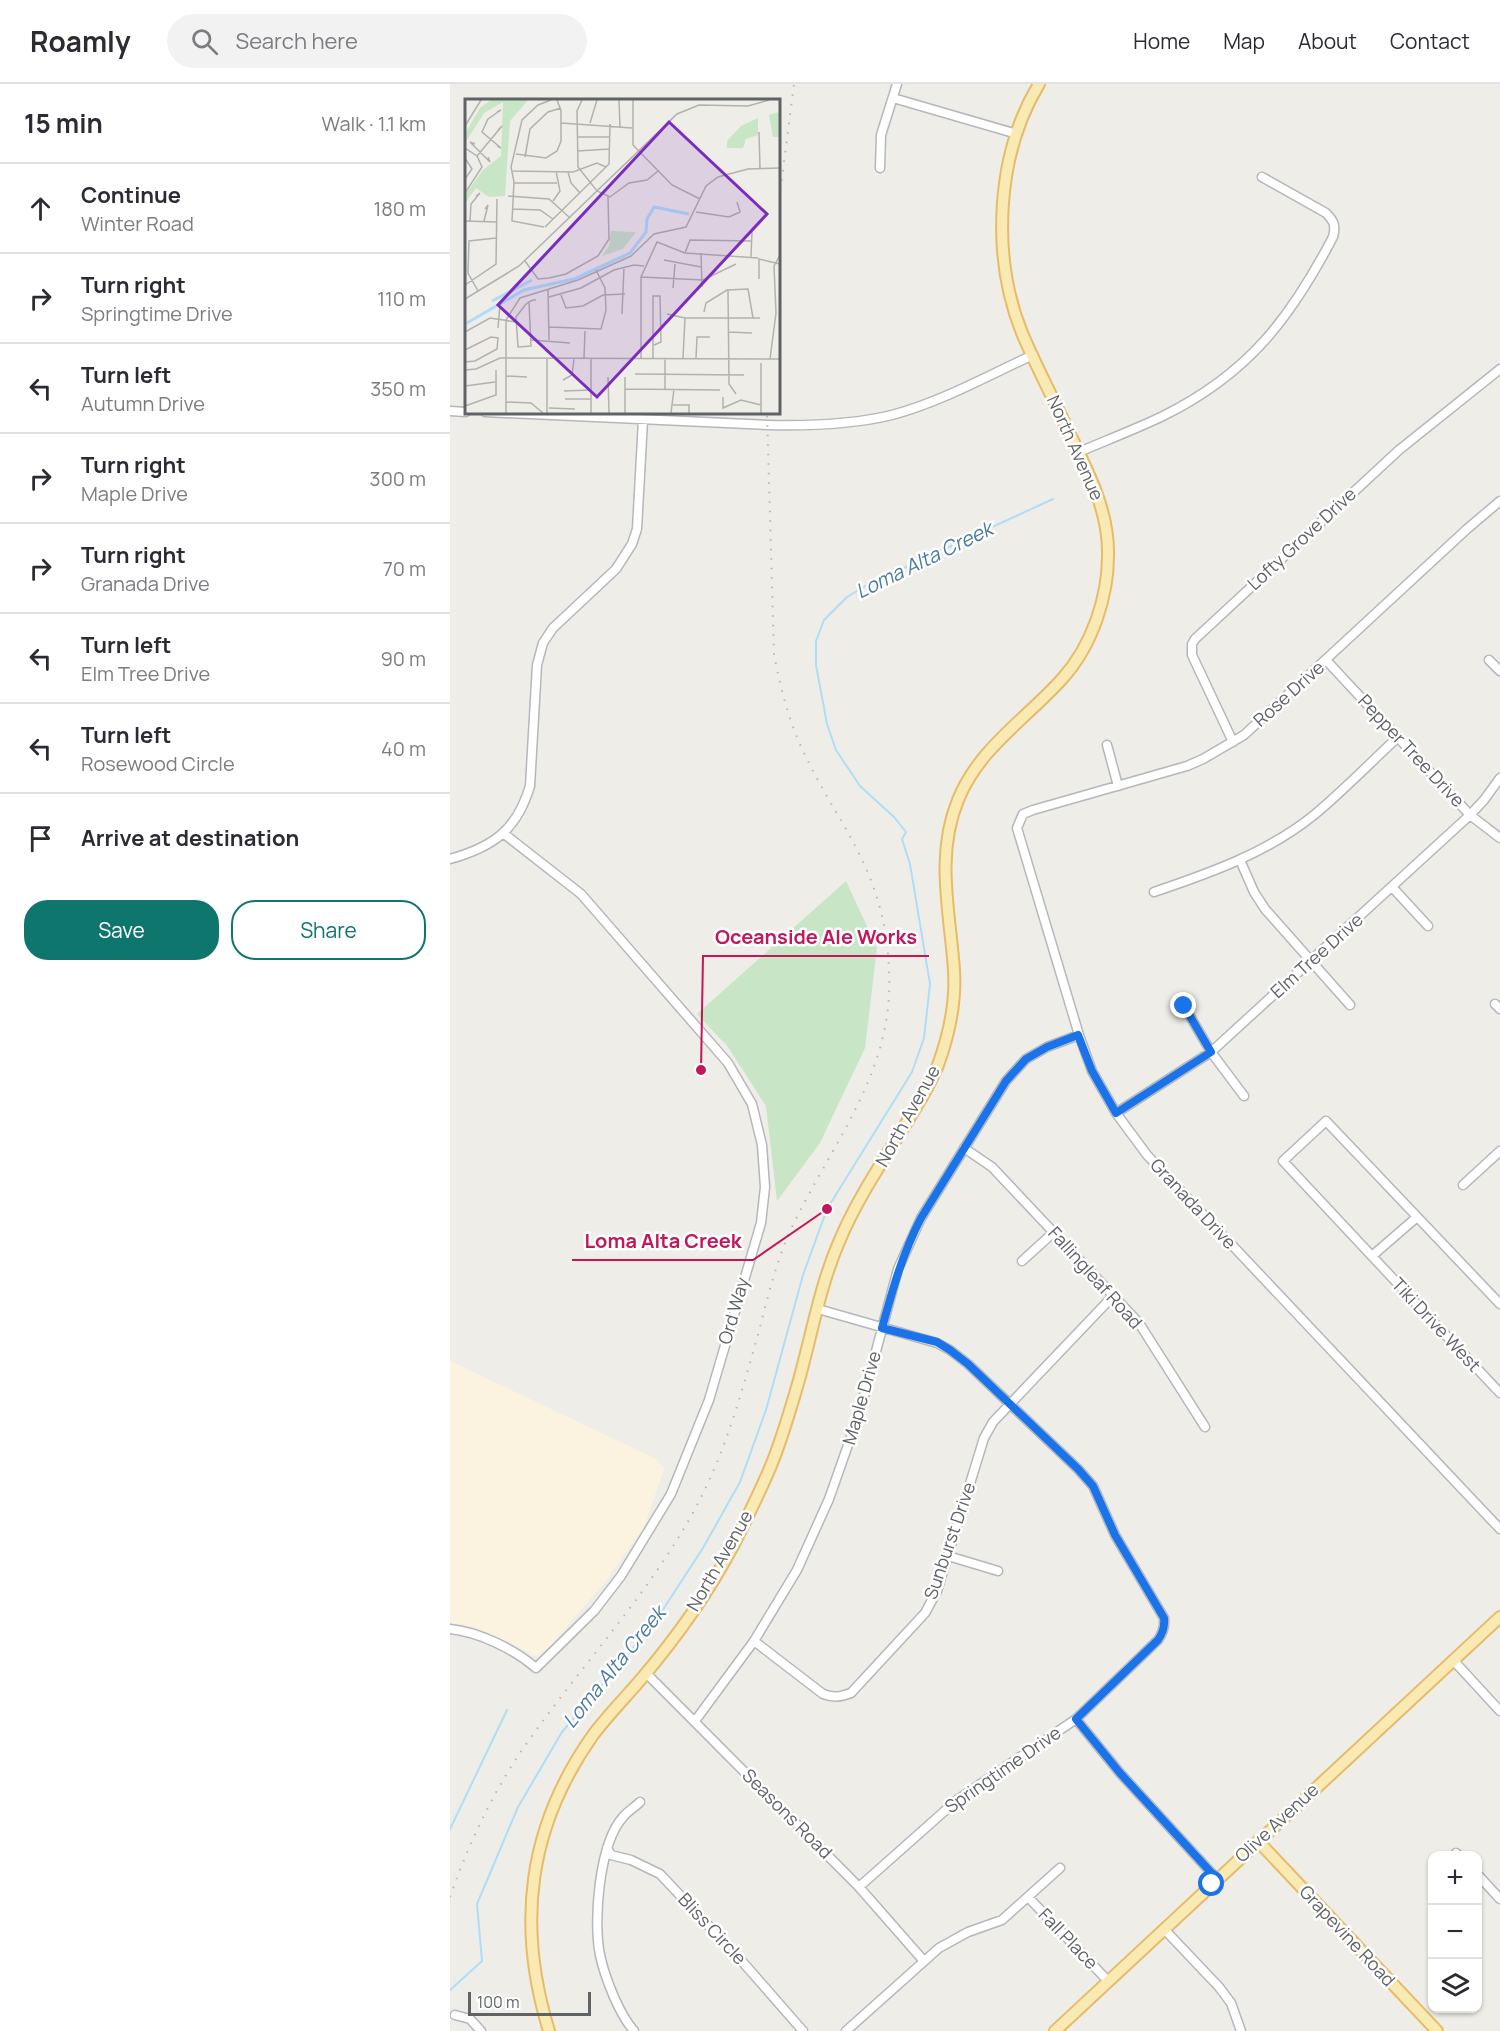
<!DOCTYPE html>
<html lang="en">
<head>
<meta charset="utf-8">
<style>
  :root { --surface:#fff; --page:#f2f2f3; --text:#2b2b33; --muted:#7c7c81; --line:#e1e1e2; --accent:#0f766e }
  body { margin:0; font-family:Manrope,sans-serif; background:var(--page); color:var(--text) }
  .controls { position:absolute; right:18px; bottom:18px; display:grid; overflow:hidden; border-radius:12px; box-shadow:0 2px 4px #0004 }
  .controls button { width:54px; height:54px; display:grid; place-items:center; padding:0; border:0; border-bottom:2px solid var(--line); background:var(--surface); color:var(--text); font:30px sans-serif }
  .scale { position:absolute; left:18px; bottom:15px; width:123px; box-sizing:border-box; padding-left:6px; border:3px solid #5f6366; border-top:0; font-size:16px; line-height:21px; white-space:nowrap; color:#5f6366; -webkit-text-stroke:4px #fff; paint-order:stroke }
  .stop { position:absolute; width:18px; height:18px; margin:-14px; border:4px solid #1a73e8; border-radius:50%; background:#fff }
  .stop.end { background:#1a73e8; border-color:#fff; box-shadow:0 2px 6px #0008 }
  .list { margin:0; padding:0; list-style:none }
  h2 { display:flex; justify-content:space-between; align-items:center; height:78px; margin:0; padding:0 24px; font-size:26px }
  h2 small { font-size:20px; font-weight:400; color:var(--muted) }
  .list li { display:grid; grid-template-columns:39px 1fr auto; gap:18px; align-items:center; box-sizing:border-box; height:90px; padding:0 24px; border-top:2px solid var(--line) }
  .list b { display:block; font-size:22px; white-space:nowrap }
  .list p { margin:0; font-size:20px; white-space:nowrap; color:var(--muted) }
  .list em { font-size:20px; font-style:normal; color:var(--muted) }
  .actions { display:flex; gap:12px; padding:18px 24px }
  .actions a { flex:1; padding:14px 0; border:2px solid var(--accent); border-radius:24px; text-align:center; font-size:21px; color:var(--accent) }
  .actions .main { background:var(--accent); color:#fff }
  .icon { flex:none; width:33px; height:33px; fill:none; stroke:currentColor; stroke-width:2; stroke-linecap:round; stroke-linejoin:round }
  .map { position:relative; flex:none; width:1050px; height:1947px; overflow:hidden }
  header { display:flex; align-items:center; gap:36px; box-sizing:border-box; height:84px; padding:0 30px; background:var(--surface); border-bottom:2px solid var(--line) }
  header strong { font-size:28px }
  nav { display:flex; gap:33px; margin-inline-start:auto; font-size:21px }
  .search { width:420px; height:54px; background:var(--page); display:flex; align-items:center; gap:15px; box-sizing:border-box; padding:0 21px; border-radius:33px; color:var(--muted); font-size:22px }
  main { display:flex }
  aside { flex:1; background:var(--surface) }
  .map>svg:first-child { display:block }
  .commercial { fill:#fbf3e0 }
  .green { fill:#c8e5c6 }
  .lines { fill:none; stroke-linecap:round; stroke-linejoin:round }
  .stream { stroke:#afddf8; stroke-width:2 }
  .minor-casing { stroke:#b4b7bb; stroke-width:11 }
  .major-casing { stroke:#e6bb69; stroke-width:14 }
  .minor { stroke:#fff; stroke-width:8 }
  .major { stroke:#f9e9b3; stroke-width:10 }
  .rail { stroke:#b5b6b6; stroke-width:2; stroke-dasharray:1.5 8; stroke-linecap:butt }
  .route { stroke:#1a73e8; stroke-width:8 }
  .labels { text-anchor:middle; stroke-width:5; stroke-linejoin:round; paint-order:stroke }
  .street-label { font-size:18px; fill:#5f6366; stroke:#fff }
  .water-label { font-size:20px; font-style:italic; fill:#487aa2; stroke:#fff }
  .inset-river { fill:none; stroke:#afddf8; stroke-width:3 }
  .inset-road { fill:none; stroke:#b1b2af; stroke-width:1.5 }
  .view { fill:#7b2cbf; fill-opacity:0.15; stroke:#7b2cbf; stroke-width:3 }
  .inset-edge { fill:none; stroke:#5f6366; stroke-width:3 }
  .leader { fill:none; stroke:#c2185b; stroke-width:2 }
  .callout-dot { fill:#c2185b; stroke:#fff; stroke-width:2 }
  .callout-label { font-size:20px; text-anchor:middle; font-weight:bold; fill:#c2185b; stroke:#fff; stroke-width:5; stroke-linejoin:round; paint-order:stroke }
</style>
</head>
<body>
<header>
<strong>Roamly</strong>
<div class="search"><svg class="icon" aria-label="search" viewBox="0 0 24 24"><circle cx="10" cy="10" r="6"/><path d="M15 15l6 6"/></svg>Search here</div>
<nav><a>Home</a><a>Map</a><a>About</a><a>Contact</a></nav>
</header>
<main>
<aside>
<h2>15 min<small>Walk · 1.1 km</small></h2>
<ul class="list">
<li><svg class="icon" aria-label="ahead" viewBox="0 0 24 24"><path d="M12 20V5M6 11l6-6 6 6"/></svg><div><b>Continue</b><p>Winter Road</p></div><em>180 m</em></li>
<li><svg class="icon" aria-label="right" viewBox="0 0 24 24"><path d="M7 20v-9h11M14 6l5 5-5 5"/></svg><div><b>Turn right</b><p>Springtime Drive</p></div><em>110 m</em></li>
<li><svg class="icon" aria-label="left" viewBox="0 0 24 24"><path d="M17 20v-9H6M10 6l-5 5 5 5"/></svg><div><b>Turn left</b><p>Autumn Drive</p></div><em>350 m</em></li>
<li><svg class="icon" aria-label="right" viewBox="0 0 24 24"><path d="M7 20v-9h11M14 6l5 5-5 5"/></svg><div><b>Turn right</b><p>Maple Drive</p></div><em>300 m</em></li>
<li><svg class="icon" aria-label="right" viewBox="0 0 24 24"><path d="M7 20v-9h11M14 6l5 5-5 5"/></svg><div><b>Turn right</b><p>Granada Drive</p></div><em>70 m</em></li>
<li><svg class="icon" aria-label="left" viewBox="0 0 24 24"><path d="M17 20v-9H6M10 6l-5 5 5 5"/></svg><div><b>Turn left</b><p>Elm Tree Drive</p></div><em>90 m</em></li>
<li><svg class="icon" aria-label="left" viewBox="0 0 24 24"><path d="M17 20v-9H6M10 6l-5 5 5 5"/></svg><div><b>Turn left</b><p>Rosewood Circle</p></div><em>40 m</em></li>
<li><svg class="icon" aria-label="arrive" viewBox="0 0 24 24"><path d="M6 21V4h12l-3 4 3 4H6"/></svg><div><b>Arrive at destination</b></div></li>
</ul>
<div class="actions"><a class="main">Save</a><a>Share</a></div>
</aside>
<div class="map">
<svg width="1050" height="1947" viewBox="0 0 1050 1947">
  <rect width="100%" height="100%" fill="#efede7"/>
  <path class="commercial" d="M0 1277 206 1375 214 1385 194 1443 154 1499 100 1562 89 1571 82 1572 73 1565 25 1543 0 1539Z"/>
  <path class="green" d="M396 797 427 864 415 964 370 1059 327 1117 316 1022 278 963 247 930Z"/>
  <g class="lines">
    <path class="stream" d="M0 1745 57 1626
      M0 1906 32 1877 27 1820 68 1723 112 1648 203 1541 253 1464 290 1398 316 1326 353 1191 377 1125 462 988 474 954 480 900 460 780 452 755 456 748 444 733 410 702 386 666 377 640 366 581V557L374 536 397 513 417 501 603 415"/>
    <defs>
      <path id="minor" d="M443 14 567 50
        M430 84 431 51 447 0
        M0 327 16 328
        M35 328 317 341C358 342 401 341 442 331 491 318 537 292 583 271
        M629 368C657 356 686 345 713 332 798 290 840 235 883 153 886 142 884 137 876 129L812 93
        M1050 417 1017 445 794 651 753 675 737 682 583 726 573 730 567 744 629 951 642 987 666 1029 697 1071 1050 1445
        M876 576 1020 731 1050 754
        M1039 576 1050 587
        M783 658 742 571V560L745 555 949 366 1050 285
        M657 661 668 702
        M0 775C43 763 67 746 80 702L87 581 93 559 103 544 166 485 182 460 187 445 193 336
        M790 776 804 808 815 825 900 921
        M942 803 978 842
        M704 808C760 789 817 769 864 731 893 707 920 679 948 653
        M1045 920 1050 925
        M734 922 761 968 794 1012
        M666 1029 761 968 1020 731 1034 716 1050 694
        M514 1064 542 1083 689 1239 755 1343
        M1013 1101 1050 1067
        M922 1172 967 1133
        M572 1177 604 1148
        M1050 1220 876 1037 833 1077 1050 1309
        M368 1225 487 1259 500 1266 518 1280 628 1385 643 1402 665 1451 714 1534C715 1543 713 1549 708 1556L626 1635 507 1716 409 1803
        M498 1472 548 1487
        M0 1545C29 1548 64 1565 86 1584L144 1527 171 1492 221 1410 259 1316 311 1139 315 1103 312 1061 302 1020 278 979 131 810 53 749
        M304 1557 373 1610C384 1614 390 1613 401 1609L475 1529 487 1507 534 1354 543 1338 663 1212
        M1003 1576 1050 1627
        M196 1589 409 1803 473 1876
        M626 1635 670 1689 767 1795
        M245 1637 304 1557 347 1486 379 1415 410 1327 448 1185 471 1134 556 997 576 975 597 963 629 951
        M157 1764 161 1771 181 1776 210 1790 290 1875 353 1947
        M1006 1769 1009 1772
        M1028 1791 1050 1815
        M578 1813 658 1897
        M714 1845 769 1903 781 1919 791 1947
        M5 1931 20 1935 31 1947
        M184 1947C169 1930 155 1894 150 1871 143 1837 149 1760 173 1733 178 1727 185 1723 190 1718
        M396 1947 489 1864 518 1848 552 1836 610 1784"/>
      <path id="major" d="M808 1757 987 1947
        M99 1947C66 1840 78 1743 143 1651 158 1631 176 1613 192 1594 226 1554 258 1509 283 1462 296 1436 309 1410 320 1384 331 1358 339 1330 347 1303 361 1255 369 1204 389 1158 405 1119 429 1083 452 1046 465 1025 479 1004 488 981 499 951 506 917 504 886 500 828 485 772 508 716 529 664 575 636 612 595 642 562 659 512 658 467 658 424 636 384 618 346 603 314 586 282 572 249 541 172 546 71 589 0
        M605 1947 1050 1533"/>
    </defs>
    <use href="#minor" class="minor-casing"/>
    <use href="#major" class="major-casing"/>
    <use href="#minor" class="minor"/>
    <use href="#major" class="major"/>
    <path class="rail" d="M328 125 344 0
      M0 1813C19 1759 44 1705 77 1659 133 1579 200 1509 246 1423 276 1367 292 1307 309 1247 317 1216 325 1183 337 1154 377 1064 445 991 439 886 438 860 434 835 426 811 411 762 379 721 357 675 340 642 331 607 324 570L317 328"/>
  </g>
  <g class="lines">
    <path class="route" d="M734 922 761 968 666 1029 642 987 628 951 597 963 576 975 556 997 471 1134C452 1171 443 1204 432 1244L487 1258 500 1266 518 1280 628 1385 643 1402 665 1451 714 1534C715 1543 713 1549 708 1556L626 1635 670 1689 767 1795 762 1800"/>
  </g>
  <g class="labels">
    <g class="street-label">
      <text transform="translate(625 364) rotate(66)" y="6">North Avenue</text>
      <text transform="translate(852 455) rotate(-43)" y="6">Lofty Grove Drive</text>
      <text transform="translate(839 610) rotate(-42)" y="6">Rose Drive</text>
      <text transform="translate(961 667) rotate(47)" y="6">Pepper Tree Drive</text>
      <text transform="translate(867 872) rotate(-42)" y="6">Elm Tree Drive</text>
      <text transform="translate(458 1032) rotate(-61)" y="6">North Avenue</text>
      <text transform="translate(743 1120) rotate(47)" y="6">Granada Drive</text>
      <text transform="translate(645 1194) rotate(48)" y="6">Fallingleaf Road</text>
      <text transform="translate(284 1227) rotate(-74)" y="6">Ord Way</text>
      <text transform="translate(986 1241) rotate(47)" y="6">Tiki Drive West</text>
      <text transform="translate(412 1314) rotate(-74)" y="6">Maple Drive</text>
      <text transform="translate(500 1457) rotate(-71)" y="6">Sunburst Drive</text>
      <text transform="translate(270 1477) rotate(-60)" y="6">North Avenue</text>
      <text transform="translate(553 1686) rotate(-35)" y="6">Springtime Drive</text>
      <text transform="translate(337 1730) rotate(45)" y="6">Seasons Road</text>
      <text transform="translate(827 1739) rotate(-43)" y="6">Olive Avenue</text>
      <text transform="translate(262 1845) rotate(47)" y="6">Bliss Circle</text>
      <text transform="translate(897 1852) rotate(47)" y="6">Grapevine Road</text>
      <text transform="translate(618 1855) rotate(46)" y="6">Fall Place</text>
    </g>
    <g class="water-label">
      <text transform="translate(474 476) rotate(-26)" y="7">Loma Alta Creek</text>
      <text transform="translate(164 1583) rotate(-51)" y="7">Loma Alta Creek</text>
    </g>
  </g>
  <g transform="translate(15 15)">
    <rect width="315" height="315" fill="#efede7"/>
    <path d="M26 1H63L45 22 40 97 24 98 11 89 0 104V96L18 71 36 57 38 3 19 14 0 44V35L15 9ZM314 13 315 38H308L304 16ZM293 19V36L281 40 278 49H262V42L276 27ZM146 132 171 133 158 150 137 157 144 147Z" fill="#c8e5c6"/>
    <path class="inset-river" d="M27 202 67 181M0 225 59 191 109 180 165 154 181 133 182 120 189 108 224 115"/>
    <path class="inset-road" d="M117 1 112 12 113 68 132 92 145 98 164 84 182 81 193 72M154 1 155 29M168 1V46L207 86 235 100M96 24 167 29M125 24 132 1M0 27 16 1M294 33 295 69M112 38H145M10 45 5 43 25 63 23 58M32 47 36 49 17 33 23 20 36 11 32 13M0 49 12 57 17 68 0 94M112 52 145 50M51 55 81 59 92 52 96 42V12L92 1M12 57 37 27 33 31M60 58 65 30 83 13 96 9M0 59 7 70 0 80M46 72 108 73 132 64 141 68M103 73 106 84 115 94M49 84H92M43 97 84 100 104 118M88 102 95 92 91 72M47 110 75 111 88 120M231 113 264 118 275 113 272 103M0 122 32 123M5 122 6 105 15 94 11 97M19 122 23 106 20 110M79 128 47 122 49 83 46 68 57 21 73 6 86 1M80 128 144 65 145 25M220 154 225 141 287 142M236 154 237 188M286 158 287 133M199 161 236 168M60 162 73 180 84 179 101 175 133 157 144 140 143 98M176 178 238 181 271 165M294 180V160L315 165M0 186 31 165 32 100V106M208 189 210 165M83 190 84 241M263 191 264 285 271 295M13 192 3 174 4 142 31 139M96 196 101 209 118 207 138 196 160 195M84 198 116 189 149 171 169 166 179 167M0 200 54 167 212 15 234 6 283 7 304 1M64 203 66 247 53 248 51 218 61 205 64 203 68 201H71M239 213 241 204 262 191 283 190 288 219M157 215 159 168M202 215 220 219M84 228 136 230 141 211 140 189 131 171M33 229 35 205M0 233 25 219 51 223M263 233 287 234M66 241 105 244M0 251 26 238 33 239 32 250 10 262 0 263M119 259 120 232M126 259V314M176 259V178L192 143 220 154 293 159M188 259V197H195L196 243 189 246M200 259V290M218 259 220 219H295M231 259 232 238H245M305 260 311 214 309 167 315 156M0 271 11 270 35 259 315 260M170 275 279 276M41 277 62 278M143 278 144 314M160 278V314M98 281 107 276 109 260M0 287 30 283M160 290 255 291M99 292 126 291M258 298V309L276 301 296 306M100 300H126M41 303 66 304 78 314M208 306H224V314M0 307 31 296V271M84 309 110 310M41 314V221L55 199 113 181 166 157 189 135 221 128 241 87 253 78 283 70 315 69M82 314V260M206 314 209 290M296 314V264"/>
    <path class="view" d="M204 23 302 115 132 298 33 206Z"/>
    <rect width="315" height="315" class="inset-edge"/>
  </g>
  <path class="leader" d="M251 986L253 872H479M377 1125L303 1176H122"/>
  <g class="callout-dot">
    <circle cx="251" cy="986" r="6"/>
    <circle cx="377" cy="1125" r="6"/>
  </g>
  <g class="callout-label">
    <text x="366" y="860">Oceanside Ale Works</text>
    <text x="213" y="1164">Loma Alta Creek</text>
  </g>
</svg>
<div class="controls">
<button>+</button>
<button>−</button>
<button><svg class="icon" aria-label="layers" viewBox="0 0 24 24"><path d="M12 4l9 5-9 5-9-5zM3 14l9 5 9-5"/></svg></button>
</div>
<div class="scale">100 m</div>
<div class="stop" style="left:762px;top:1800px"></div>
<div class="stop end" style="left:734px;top:922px"></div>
</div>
</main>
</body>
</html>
